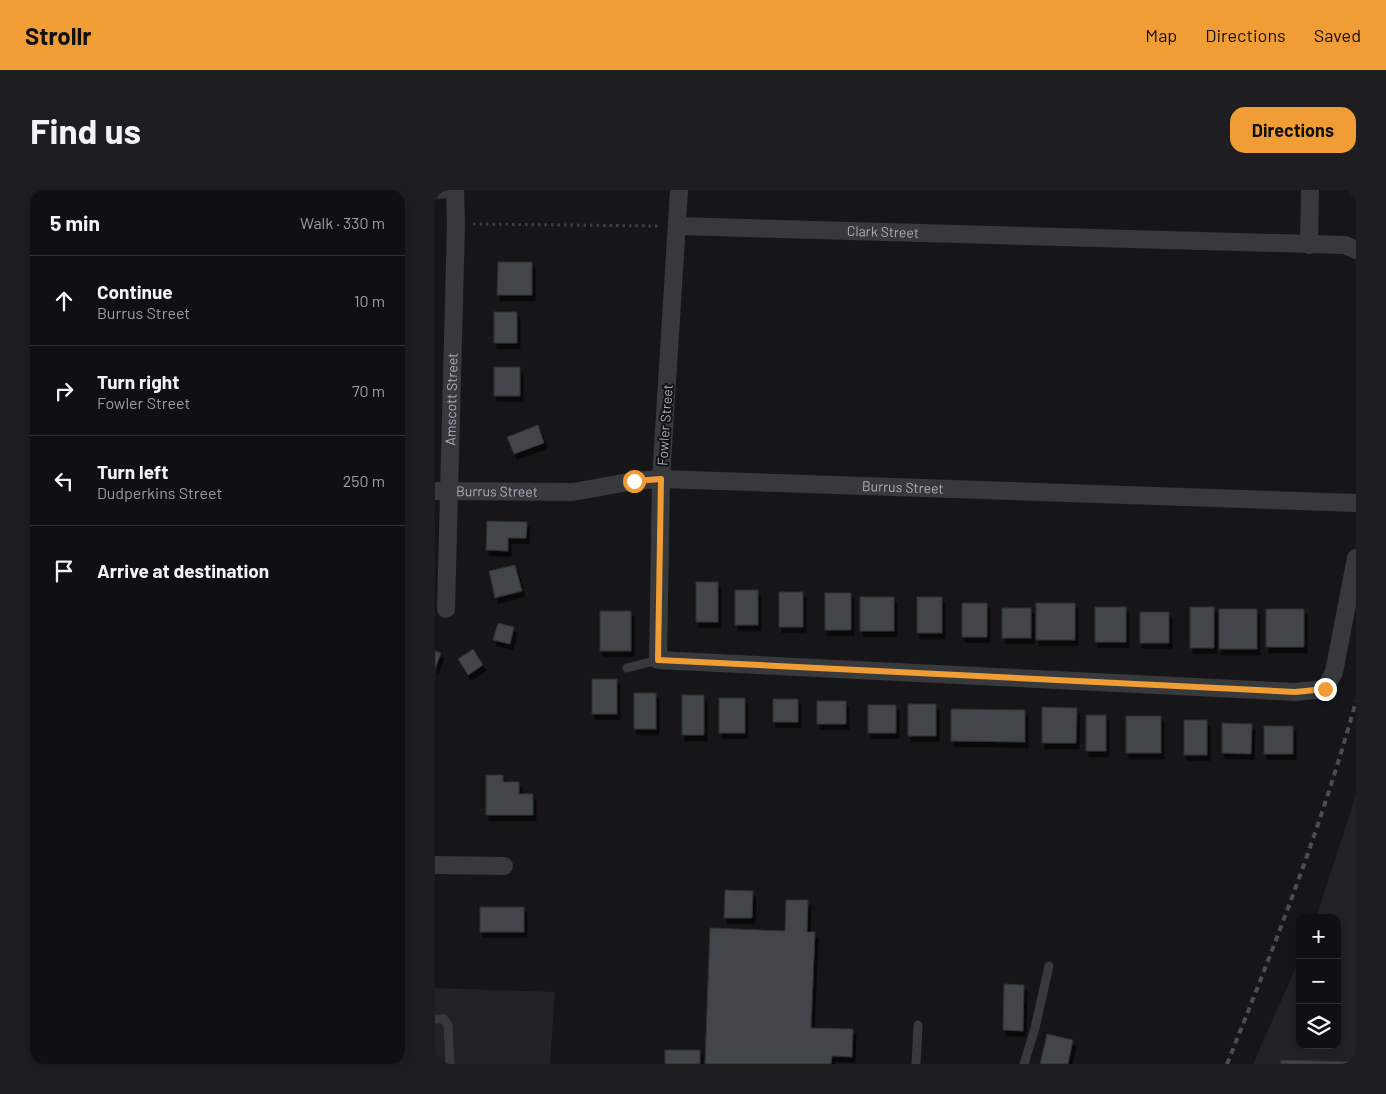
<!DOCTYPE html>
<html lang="en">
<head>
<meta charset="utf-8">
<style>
  :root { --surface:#101012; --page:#1e1e20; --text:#f1f3f6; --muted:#9c9d9f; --line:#303032; --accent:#f19d35 }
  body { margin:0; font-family:Barlow,sans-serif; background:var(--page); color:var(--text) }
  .controls { position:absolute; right:15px; bottom:15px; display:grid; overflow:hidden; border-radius:10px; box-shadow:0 2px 8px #0003 }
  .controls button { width:45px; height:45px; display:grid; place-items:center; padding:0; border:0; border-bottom:1px solid var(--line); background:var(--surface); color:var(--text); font:25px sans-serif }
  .stop { position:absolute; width:15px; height:15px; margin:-11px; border:4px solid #f19d35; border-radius:50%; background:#fff }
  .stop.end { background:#f19d35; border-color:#fff; box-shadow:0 1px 5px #0008 }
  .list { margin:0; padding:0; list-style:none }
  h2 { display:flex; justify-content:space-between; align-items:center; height:65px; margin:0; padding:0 20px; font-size:21px }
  h2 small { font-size:16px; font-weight:400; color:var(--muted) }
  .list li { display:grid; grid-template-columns:32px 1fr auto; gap:15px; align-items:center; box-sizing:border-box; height:90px; padding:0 20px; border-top:1px solid var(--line) }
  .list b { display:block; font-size:19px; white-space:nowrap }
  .list p { margin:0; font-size:16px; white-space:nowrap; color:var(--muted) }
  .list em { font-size:16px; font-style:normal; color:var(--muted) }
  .icon { flex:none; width:28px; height:28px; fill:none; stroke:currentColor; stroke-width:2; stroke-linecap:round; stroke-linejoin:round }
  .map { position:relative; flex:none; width:921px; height:874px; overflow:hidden; border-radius:15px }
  header { display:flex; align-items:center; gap:30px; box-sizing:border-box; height:70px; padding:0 25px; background:var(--accent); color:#111 }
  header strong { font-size:24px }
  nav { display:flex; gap:28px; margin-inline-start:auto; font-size:18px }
  .intro { display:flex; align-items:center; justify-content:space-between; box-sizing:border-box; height:120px; padding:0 30px }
  h1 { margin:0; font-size:35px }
  .button { padding:12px 22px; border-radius:15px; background:var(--accent); color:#111; font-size:18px; font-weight:700 }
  main { display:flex; gap:30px; padding:0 30px }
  aside { flex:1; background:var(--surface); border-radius:15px; box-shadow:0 2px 8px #0003 }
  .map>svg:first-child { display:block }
  .built { fill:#222225 }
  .building { fill:#424448; stroke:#303134; filter:url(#shadow) }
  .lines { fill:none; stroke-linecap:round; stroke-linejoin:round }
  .path { stroke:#3d4044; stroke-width:3; stroke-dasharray:2.5 4; stroke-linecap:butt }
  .service { stroke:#37393d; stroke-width:9 }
  .minor { stroke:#37393d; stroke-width:18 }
  .rail { stroke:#4a4d52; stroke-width:4; stroke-dasharray:6 5; stroke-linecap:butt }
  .route { stroke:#f19d35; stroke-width:6 }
  .labels { text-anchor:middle; stroke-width:4; stroke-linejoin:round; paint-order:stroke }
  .street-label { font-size:14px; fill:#a8afb8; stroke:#111113 }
</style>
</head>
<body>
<header>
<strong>Strollr</strong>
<nav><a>Map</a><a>Directions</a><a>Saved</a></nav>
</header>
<div class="intro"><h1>Find us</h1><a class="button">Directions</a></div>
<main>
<aside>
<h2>5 min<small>Walk · 330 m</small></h2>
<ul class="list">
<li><svg class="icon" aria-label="ahead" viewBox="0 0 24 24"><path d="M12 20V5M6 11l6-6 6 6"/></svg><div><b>Continue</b><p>Burrus Street</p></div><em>10 m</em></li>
<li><svg class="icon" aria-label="right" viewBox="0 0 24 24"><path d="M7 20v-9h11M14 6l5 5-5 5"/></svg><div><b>Turn right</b><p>Fowler Street</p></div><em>70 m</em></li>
<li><svg class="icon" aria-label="left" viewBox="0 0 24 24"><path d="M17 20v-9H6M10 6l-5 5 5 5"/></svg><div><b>Turn left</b><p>Dudperkins Street</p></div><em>250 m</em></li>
<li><svg class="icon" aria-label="arrive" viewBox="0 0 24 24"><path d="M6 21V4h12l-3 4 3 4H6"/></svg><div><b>Arrive at destination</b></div></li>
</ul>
</aside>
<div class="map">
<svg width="921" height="874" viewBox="0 0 921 874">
  <defs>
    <filter id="shadow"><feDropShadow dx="3" dy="5.5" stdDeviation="0" flood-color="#0009"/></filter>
  </defs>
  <rect width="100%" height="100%" fill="#161618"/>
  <path class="built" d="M921 605V874H818L865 768V855H902V728H881Z
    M0 798 120 802 115 874H0Z"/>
  <path class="building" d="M63 72H97V105H62Z
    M59 122H82V153H59Z
    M59 177H85V206H59Z
    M103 235 109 253 79 264 72 247Z
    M52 331 92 332 91 348H73V361L51 360Z
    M80 375 87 401 60 408 54 381Z
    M261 392H283V432H261Z
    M300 400H323V435H300Z
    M344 402H368V437H344Z
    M390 403H416V440H390Z
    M425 407H459V441H425Z
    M482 407H507V443H482Z
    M527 413H552V447H527Z
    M601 413H640V450H601Z
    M660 417H691V452H660Z
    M755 417H779V458H755Z
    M567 418H596V448H567Z
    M784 419H822V459H784Z
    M831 419H869V457H831Z
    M165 421H196V461H165Z
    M705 422H734V453H705Z
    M63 433 79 437 75 454 58 450Z
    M38 459 48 475 33 485 23 469Z
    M0 461 6 463 0 479Z
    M157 489H182V524H157Z
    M199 503H221V539H199Z
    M247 505H269V545H247Z
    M284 508H310V543H284Z
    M338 509H363V532H338Z
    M382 511H411V534H382Z
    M473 514H501V546H473Z
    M433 515H461V543H433Z
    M607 517 642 518 641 553H607Z
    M516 519 590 520V552L516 551Z
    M651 525H671V561H651Z
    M691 526H726V563H691Z
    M749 530H772V565H749Z
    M787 533 817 534 816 564 787 563Z
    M829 536H858V564H829Z
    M51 585H68V592H84V604H98V625H51Z
    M290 700 318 701 317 728H289Z
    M351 710H373L372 742H380L376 838 418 839 417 867 397 866 396 874H270L275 738 350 741Z
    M45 717H89V742H45Z
    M569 794 589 795 588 841 568 840Z
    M612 844 638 850 633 874H605Z
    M230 860H265V874H230Z
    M846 870 921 872V874H846Z"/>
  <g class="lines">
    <path class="path" d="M38 34 224 36"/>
    <path class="service" d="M0 4H20
      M192 478 223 470
      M0 829H9L13 835 15 874
      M481 874 483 835
      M589 874 600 838 614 776"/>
    <g class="minor">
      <path d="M244 0 226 289 223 470 860 502 890 499 899 482 921 368"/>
      <path id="s1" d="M242 36 910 55 921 60"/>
      <path d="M874 55 875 0"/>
      <path id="s2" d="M0 301 138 302 199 291 226 289 921 313"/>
      <path id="s3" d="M11 419 21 34 20 0"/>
      <path d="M0 675 69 676"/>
    </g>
    <path class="rail" d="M792 874C840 755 887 635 921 511"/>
  </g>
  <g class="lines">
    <path class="route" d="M199 291 226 289 223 470 860 502 890 499"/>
  </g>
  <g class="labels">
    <g class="street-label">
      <text dy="5" stroke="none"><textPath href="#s1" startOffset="206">Clark Street</textPath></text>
      <text dy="5" stroke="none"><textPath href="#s3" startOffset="210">Amscott Street</textPath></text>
      <text transform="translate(230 235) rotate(-86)" y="5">Fowler Street</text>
      <text dy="5" stroke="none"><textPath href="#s2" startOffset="469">Burrus Street</textPath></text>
      <text dy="5" stroke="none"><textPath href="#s2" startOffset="62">Burrus Street</textPath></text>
    </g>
  </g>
</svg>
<div class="controls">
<button>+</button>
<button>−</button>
<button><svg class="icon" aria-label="layers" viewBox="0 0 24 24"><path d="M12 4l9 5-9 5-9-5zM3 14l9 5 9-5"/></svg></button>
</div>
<div class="stop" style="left:199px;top:291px"></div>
<div class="stop end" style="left:890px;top:499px"></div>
</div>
</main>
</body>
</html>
